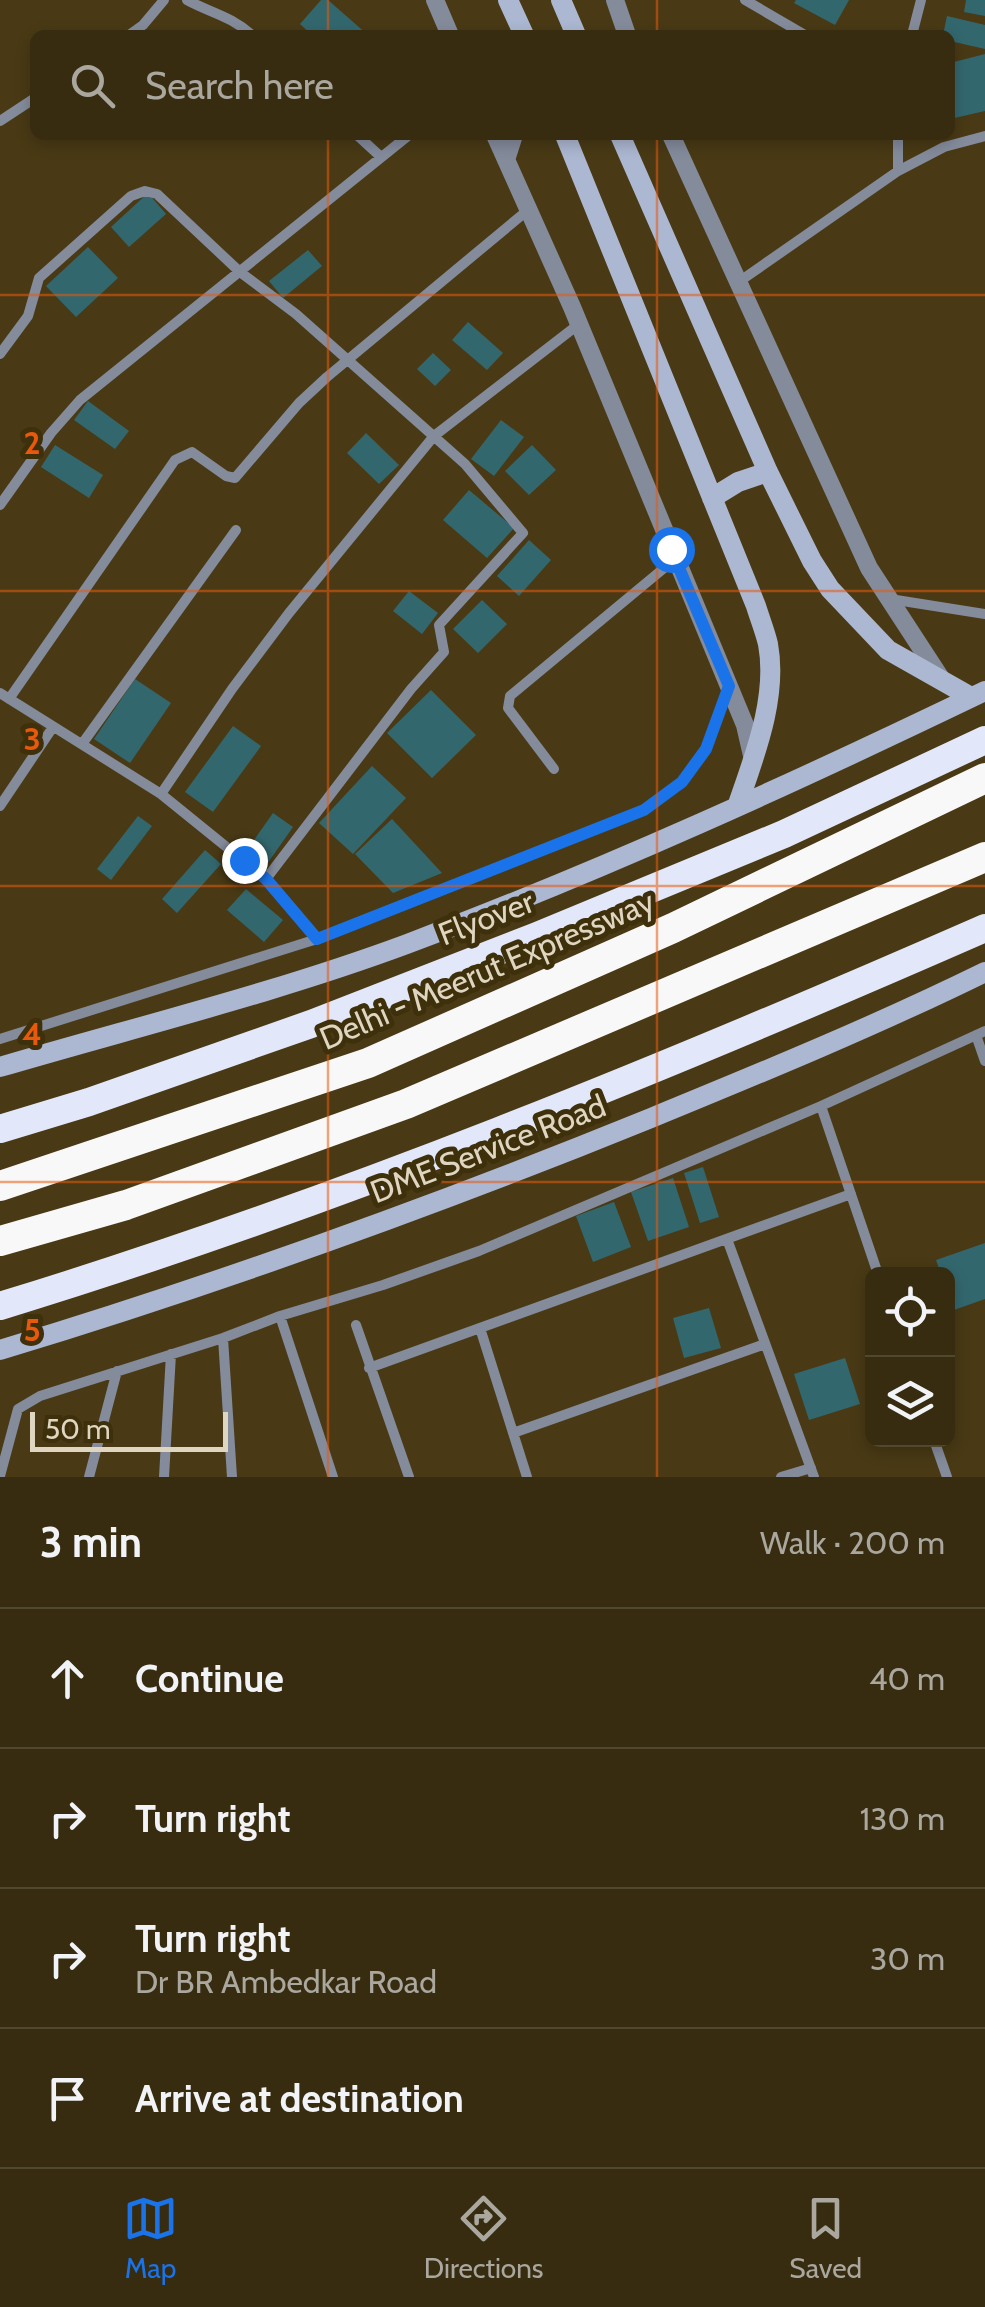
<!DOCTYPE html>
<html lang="en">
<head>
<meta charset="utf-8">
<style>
  :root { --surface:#372c10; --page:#42381e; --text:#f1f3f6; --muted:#aaa79f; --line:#514830; --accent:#1a73e8 }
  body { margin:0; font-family:Cabin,sans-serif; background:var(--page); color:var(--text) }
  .controls { position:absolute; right:30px; bottom:30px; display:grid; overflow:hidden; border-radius:15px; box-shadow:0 5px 15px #0003 }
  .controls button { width:90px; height:90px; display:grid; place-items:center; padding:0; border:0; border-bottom:2px solid var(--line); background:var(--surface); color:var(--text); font:50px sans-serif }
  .scale { position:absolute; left:30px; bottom:25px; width:198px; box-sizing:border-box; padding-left:10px; border:5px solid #dfd6c2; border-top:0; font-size:28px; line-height:35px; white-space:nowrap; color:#dfd6c2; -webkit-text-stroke:8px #3e300a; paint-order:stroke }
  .stop { position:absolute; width:30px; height:30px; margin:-22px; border:8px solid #1a73e8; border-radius:50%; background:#fff }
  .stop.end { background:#1a73e8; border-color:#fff; box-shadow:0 2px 10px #0008 }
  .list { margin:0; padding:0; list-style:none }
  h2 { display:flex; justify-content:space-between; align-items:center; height:130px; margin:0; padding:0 40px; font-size:42px }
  h2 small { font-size:32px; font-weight:400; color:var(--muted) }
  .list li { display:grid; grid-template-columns:65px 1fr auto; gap:30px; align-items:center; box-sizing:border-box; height:140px; padding:0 40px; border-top:2px solid var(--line) }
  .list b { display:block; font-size:38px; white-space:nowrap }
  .list p { margin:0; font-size:32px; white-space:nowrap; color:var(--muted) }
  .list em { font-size:32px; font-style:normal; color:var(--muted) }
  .icon { flex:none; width:55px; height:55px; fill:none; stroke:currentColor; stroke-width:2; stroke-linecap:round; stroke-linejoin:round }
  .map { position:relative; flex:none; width:985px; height:1477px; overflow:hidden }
  .search { position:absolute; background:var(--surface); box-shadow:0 5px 15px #0003; left:30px; right:30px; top:30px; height:110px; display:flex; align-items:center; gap:25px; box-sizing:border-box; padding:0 35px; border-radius:15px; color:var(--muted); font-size:38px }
  .sheet { height:690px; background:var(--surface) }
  nav { display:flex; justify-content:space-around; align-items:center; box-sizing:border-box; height:140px; border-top:2px solid var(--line); background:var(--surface); font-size:28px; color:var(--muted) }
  nav a { display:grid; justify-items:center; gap:5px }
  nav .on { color:var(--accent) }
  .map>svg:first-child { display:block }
  .building { fill:#33676e }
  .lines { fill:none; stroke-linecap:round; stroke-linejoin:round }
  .minor { stroke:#848b9b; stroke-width:10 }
  .tertiary { stroke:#848b9b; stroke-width:18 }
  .secondary { stroke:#acb7d1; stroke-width:20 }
  .trunk { stroke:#e2e8f9; stroke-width:28 }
  .motorway { stroke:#f8f8f8; stroke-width:30 }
  .route { stroke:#1a73e8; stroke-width:12 }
  .grid { fill:none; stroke:#e8590c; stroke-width:2.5; stroke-opacity:0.55 }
  .labels { text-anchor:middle; stroke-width:10; stroke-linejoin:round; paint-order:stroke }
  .street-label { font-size:32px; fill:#dfd6c2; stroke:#3e300a }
  .grid-label { font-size:32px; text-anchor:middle; font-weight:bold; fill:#e8590c; stroke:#3e300a; stroke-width:10; stroke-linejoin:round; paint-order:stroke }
</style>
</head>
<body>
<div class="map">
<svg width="985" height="1477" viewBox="0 0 985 1477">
  <rect width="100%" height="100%" fill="#493a15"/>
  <path class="building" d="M321 0H328L368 35H312L300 24Z
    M796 0H849L835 25 794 3Z
    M966 0H985V16L964 12Z
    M947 16 985 25V49L950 41V35H943Z
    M985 54V111L950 119V63Z
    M148 193 166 214 129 247 111 227Z
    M88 247 118 278 76 317 46 286Z
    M308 250 322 266 283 298 269 281Z
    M468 322 503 353 487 370 452 340Z
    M433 353 451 370 435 386 417 369Z
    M88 401 129 431 115 449 74 420Z
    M501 420 524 437 494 476 471 459Z
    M366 433 399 465 379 484 347 453Z
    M55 445 103 475 89 498 41 467Z
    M532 445 556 470 529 495 505 471Z
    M469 490 514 528 487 558 443 520Z
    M529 540 551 560 519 596 497 576Z
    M409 591 438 613 422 634 393 611Z
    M482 600 507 624 478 653 453 629Z
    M135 679 171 703 130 763 94 739Z
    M431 690 476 735 432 778 387 733Z
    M233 726 261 746 213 812 185 792Z
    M372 766 406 798 353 854 319 823Z
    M273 813 293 827 267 864 247 850Z
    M138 816 152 826 111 880 97 869Z
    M392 819 442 873 393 893 355 854Z
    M205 850 221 864 177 913 162 899Z
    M246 889 283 920 264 942 227 910Z
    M703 1167 719 1217 700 1223 684 1173Z
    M673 1178 689 1227 648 1241 631 1192Z
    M614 1202 631 1247 593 1262 576 1216Z
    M985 1243V1299L954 1310 948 1292V1274H941L936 1260Z
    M709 1308 721 1348 684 1358 673 1318Z
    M845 1358 860 1404 809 1420 794 1374Z"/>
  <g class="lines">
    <path class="minor" d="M187 0C211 13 231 16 252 35
      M745 0 805 35
      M129 35 143 25 164 0
      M912 35 921 0
      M0 121 35 98
      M357 135 381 157
      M898 135V171
      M740 281 898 171 944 147 985 136
      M0 354 28 316 39 278 131 196 145 191 157 194 240 272 296 314 465 464 523 533 439 625 444 652 411 689 266 879
      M0 505 51 433 80 400 409 135
      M890 599 985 614
      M0 693 161 794 266 879 317 939
      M9 699 175 460 192 452 226 476 235 478 299 403 327 377 528 210
      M82 744 236 530
      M554 769 508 708 510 696 675 559
      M161 794 232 689 289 613 434 436 579 324
      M0 806 53 727
      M976 1035 985 1061
      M0 1039 317 939 644 810 682 782 706 749 729 686
      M821 1106 878 1274
      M727 1239 814 1477
      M280 1316 333 1477
      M356 1325 409 1477
      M480 1328 527 1477
      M223 1338 232 1477
      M369 1368 851 1194
      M513 1433 765 1344
      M934 1440 947 1477
      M0 1476 18 1409 40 1396 223 1338 280 1316 383 1285 479 1251 821 1106 985 1031
      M89 1477 117 1371
      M164 1477 171 1354
      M781 1477 811 1468"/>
    <path class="tertiary" d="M435 0 450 35
      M615 0 627 35
      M495 135 572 307 745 725 753 760
      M671 135 869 568 942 680
      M506 160 514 135"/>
    <path class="secondary" d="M508 0 524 35
      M561 0 576 35
      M565 135 756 606C760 619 765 631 768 644 778 698 754 757 737 807
      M620 135 768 472 812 561 830 589 888 650 971 697
      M712 498 738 482 768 472
      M0 1067C136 1027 275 993 407 944 604 870 796 782 985 691
      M0 1350C221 1283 437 1205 651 1118 763 1072 875 1026 985 972"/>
    <path class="trunk" d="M0 1129 89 1102 311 1024 537 936 784 834 985 740
      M0 1306C337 1203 663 1069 985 928"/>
    <path class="motorway" d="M0 1186 368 1063 673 928 985 778
      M0 1241 126 1205 406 1104 985 857"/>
  </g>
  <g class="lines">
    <path class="route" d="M244 860 266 879 317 939 644 810 682 782 706 749 729 686 671 549"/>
  </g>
  <path class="grid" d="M328 0V35M657 0V35M328 135V1477M657 135V1477M0 295H985M0 591H985M0 886H985M0 1182H985"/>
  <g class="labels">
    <g class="street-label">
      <text transform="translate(486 918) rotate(-21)" y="11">Flyover</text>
      <text transform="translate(487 970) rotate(-23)" y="11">Delhi - Meerut Expressway</text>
      <text transform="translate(488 1149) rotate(-21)" y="11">DME Service Road</text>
    </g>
  </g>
  <g class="grid-label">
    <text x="32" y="454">2</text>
    <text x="32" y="750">3</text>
    <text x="32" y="1045">4</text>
    <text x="32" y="1341">5</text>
  </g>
</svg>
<div class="controls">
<button><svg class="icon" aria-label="locate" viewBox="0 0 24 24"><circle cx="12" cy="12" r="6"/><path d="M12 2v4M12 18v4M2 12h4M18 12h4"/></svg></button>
<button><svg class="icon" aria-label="layers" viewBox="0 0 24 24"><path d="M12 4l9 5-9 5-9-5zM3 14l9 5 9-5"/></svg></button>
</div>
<div class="scale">50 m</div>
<div class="stop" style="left:671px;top:549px"></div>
<div class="stop end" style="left:244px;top:860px"></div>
<div class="search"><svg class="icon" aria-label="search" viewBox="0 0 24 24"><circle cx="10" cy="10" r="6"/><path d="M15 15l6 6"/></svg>Search here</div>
</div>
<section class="sheet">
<h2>3 min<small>Walk · 200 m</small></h2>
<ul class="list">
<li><svg class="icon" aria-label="ahead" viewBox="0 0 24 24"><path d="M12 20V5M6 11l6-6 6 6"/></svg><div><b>Continue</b></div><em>40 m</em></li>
<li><svg class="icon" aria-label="right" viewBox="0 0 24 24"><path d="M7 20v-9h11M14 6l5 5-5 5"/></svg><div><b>Turn right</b></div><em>130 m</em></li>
<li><svg class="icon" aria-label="right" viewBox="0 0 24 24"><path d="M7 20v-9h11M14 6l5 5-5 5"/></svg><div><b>Turn right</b><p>Dr BR Ambedkar Road</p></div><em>30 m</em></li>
<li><svg class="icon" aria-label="arrive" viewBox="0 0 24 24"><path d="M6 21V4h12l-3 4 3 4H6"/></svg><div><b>Arrive at destination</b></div></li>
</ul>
</section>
<nav>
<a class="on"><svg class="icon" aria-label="map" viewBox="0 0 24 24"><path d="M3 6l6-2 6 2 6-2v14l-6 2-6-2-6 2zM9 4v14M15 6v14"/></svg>Map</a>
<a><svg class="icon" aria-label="directions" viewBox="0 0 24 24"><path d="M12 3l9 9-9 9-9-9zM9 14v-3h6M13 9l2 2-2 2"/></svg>Directions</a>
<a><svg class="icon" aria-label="saved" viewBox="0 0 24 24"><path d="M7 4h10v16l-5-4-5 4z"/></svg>Saved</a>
</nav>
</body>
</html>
